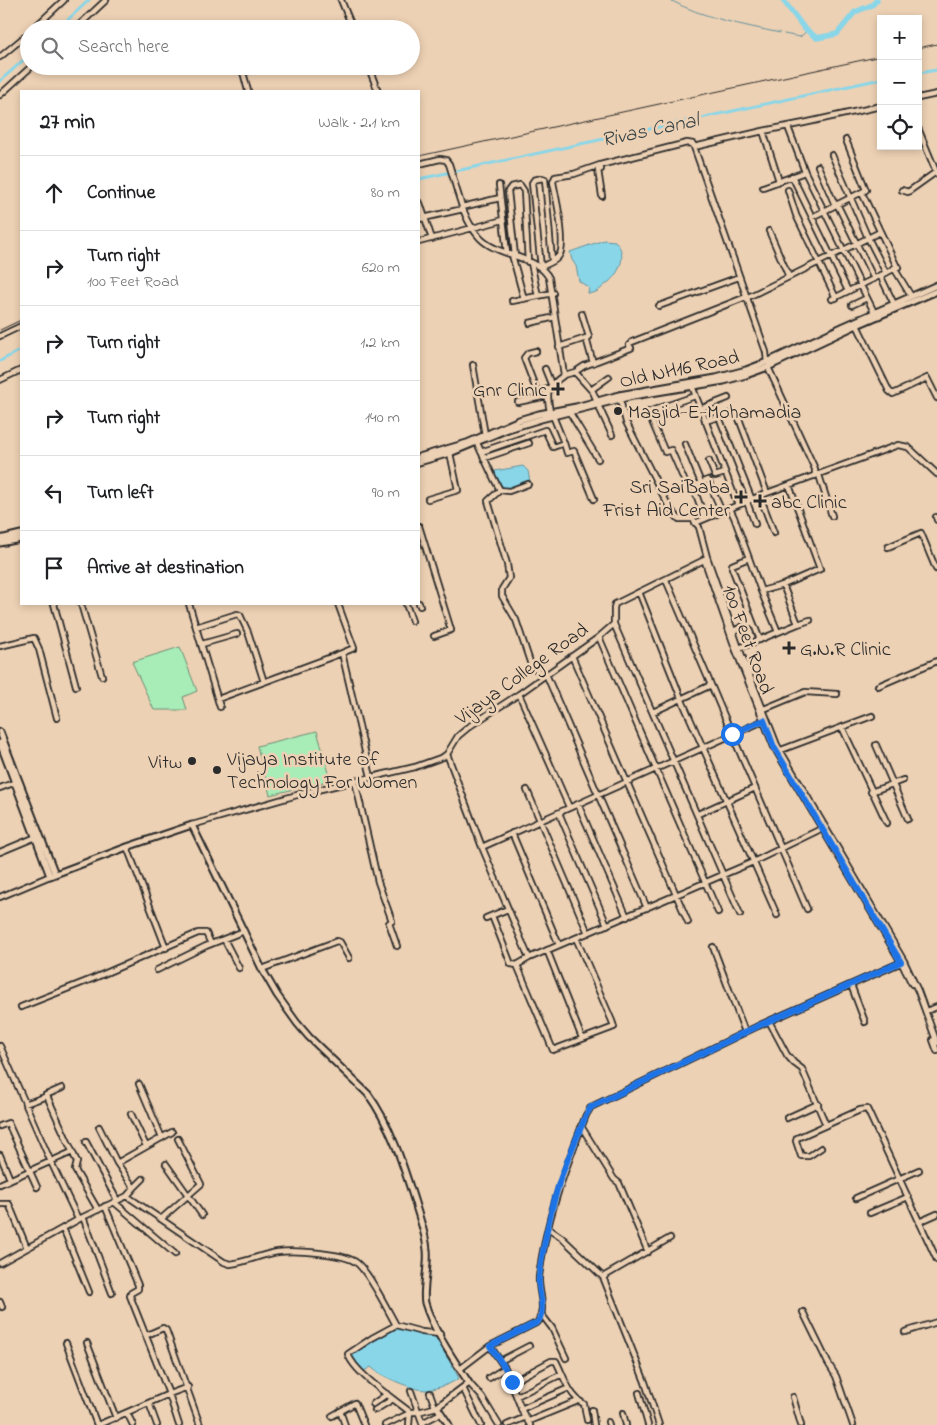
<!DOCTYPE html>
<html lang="en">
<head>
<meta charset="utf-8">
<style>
  :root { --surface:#fff; --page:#f2f2f2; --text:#202124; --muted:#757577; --line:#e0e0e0 }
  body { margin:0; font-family:"Indie Flower",sans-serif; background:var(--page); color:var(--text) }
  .controls { position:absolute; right:15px; top:15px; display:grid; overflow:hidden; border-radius:0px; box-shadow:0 2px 8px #0003 }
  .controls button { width:45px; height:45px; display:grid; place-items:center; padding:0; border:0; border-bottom:1px solid var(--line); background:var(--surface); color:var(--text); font:25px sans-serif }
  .stop { position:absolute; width:15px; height:15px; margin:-11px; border:4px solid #1a73e8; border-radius:50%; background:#fff }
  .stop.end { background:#1a73e8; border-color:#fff; box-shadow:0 1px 5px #0008 }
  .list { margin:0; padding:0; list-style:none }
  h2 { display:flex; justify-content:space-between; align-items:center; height:65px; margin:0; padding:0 20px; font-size:21px }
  h2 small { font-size:16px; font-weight:400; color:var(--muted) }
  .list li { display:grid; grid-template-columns:32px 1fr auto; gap:15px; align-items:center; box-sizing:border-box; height:75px; padding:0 20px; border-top:1px solid var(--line) }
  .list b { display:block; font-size:19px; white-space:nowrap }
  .list p { margin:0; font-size:16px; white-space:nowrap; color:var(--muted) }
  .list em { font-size:16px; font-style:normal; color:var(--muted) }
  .icon { flex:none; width:28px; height:28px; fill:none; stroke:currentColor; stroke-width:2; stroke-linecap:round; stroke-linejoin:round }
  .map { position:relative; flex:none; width:937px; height:1425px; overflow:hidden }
  .search { position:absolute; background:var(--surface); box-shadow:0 2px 8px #0003; left:20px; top:20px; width:400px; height:55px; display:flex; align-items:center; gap:12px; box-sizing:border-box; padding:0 18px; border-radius:28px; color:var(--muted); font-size:19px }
  .panel { position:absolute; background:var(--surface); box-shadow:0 2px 8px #0003; left:20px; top:90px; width:400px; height:515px; border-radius:0px }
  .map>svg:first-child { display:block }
  .green { fill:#a8edb8; stroke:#6a8c72 }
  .water { fill:#89d6e9; stroke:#63929d }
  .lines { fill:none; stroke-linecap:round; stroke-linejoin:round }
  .stream { stroke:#63929d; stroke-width:1 }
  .canal { stroke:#89d6e9; stroke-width:3 }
  .river { stroke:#89d6e9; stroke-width:5.5 }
  .minor-casing { stroke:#2b2b2b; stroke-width:8 }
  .major-casing { stroke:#2b2b2b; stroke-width:9 }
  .minor { stroke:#edd1b4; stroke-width:4.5 }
  .major { stroke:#edd1b4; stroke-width:5 }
  .rail { stroke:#2b2b2b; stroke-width:1 }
  .route { stroke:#1a73e8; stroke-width:6 }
  .poi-dot { fill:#2b2b2b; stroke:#edd1b4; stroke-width:2 }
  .labels { text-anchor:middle; stroke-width:5; stroke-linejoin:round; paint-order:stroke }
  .street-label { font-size:20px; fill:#2b2b2b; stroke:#edd1b4 }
  .poi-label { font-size:20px; fill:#2b2b2b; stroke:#edd1b4; text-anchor:start }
  .water-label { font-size:21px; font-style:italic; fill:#394548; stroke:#edd1b4 }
</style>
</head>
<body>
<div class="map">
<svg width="937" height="1425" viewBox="0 0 937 1425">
  <rect width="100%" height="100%" fill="#edd1b4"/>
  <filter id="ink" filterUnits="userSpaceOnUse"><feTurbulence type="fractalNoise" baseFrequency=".02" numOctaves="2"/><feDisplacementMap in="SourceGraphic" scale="10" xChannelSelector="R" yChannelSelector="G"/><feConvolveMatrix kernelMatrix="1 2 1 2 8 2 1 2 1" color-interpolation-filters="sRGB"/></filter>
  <g filter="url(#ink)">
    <path class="green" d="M180 647 197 691 183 697 187 710H154L132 662Z
      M317 731 331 780 270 795 257 746Z"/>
    <path class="water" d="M604 240 615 241C629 255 619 275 605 285 599 290 596 294 588 293L589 288 579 281 576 266 572 260 570 252Z
      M523 466 528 471 530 482 507 490C499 488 495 479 495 471Z
      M395 1328 435 1336 459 1378C452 1384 436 1389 426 1390 413 1390 380 1376 371 1367L364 1371 352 1360 353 1354Z"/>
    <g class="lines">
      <path class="stream" d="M670 0C703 18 743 25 780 33
        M784 34 800 37 807 31"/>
      <path class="canal" d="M58 29 89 0
        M918 73 937 70
        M0 81 29 55
        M419 179 881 79
        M0 361 21 350"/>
      <path class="river" d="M783 0 804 28 817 38 837 34 855 12 872 5 877 0"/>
      <defs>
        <path id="minor" d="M341 0 353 29
          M33 29 64 0
          M75 29 106 0
          M0 57 29 33
          M368 66 378 91
          M248 91 243 72 258 68V66
          M0 95 32 66
          M918 98 937 94
          M788 127 805 172 874 312
          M918 128 937 174
          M763 131 779 181
          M832 155 868 238 886 273
          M419 164 440 159 446 160 449 164C457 188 462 219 480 238 498 257 537 255 549 278L564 375C546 388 546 390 550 412
          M600 165 601 169 598 170 602 196
          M818 166 835 205
          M792 176 848 291
          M499 185 507 253
          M763 187 805 172
          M788 190 796 215 836 298
          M902 190 908 192 936 172
          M862 193 897 267
          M420 203 432 239
          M837 204 874 279
          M462 207 500 198
          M812 217 866 190 846 140
          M419 219 463 209
          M769 231 789 277 880 232
          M419 242 503 220
          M512 255 524 299
          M515 256 508 191 511 187 520 185 524 191 528 262
          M552 261 545 179 542 178 534 180 532 183 541 267C547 264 557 261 560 254 566 241 556 197 553 182L555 177 574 174 600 165 687 143 693 144 694 147
          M531 263 538 296
          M894 268 911 296
          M880 275 894 304
          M746 298 789 277
          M832 299 898 267
          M512 301 553 293
          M852 305 867 298
          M659 306 739 277
          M582 314 589 337 586 338 593 363
          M530 323 555 317
          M857 325 889 391 893 394 927 378 937 398
          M0 336 21 326
          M632 342 746 297
          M559 347 586 338
          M536 351 528 353 524 358 537 392
          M767 362 766 352 694 147 763 131 804 123 881 106
          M473 365 485 435
          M768 367 815 469V476
          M545 369 551 384
          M575 372 593 392 597 401
          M564 375 575 372 584 366 631 348 629 345
          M0 380 21 370
          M692 386 738 505
          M591 390 609 377
          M518 397 548 389
          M620 400 626 422 670 509 679 519H693L699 527 707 557 739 648 777 745 904 961 918 991 937 1043
          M518 402 547 396
          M598 405 612 435
          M700 409 728 398
          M570 413 598 459
          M719 417 752 500
          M705 421 730 414H734L738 416 767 493
          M477 443 494 479 500 490 509 491 528 484
          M564 443 567 453 574 451 594 499
          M685 444 701 483
          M481 452 545 430 553 447 564 443 553 416
          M484 458 529 443
          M709 461 715 476 725 473
          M819 475 832 516
          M688 489 671 450 665 452 648 412 695 396
          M500 490 488 501 507 564 509 578 502 589V596L516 620 531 665 538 671 546 674 647 908
          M760 496 774 533
          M428 499 458 490 450 453
          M747 502 755 524
          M730 509 734 517 761 591 778 632
          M936 517 937 520
          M705 519 693 486 708 480 722 512
          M695 523 767 493 898 445 908 447 937 474
          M419 526 451 630 434 636
          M888 547 921 533 936 569
          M749 558 732 565V568L760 640
          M704 559 735 648 774 747 901 962 912 984
          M666 580 807 909
          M761 591 783 585 820 569 789 485
          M639 592 681 698 777 915
          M419 603 420 606
          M54 604 76 686
          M81 604 102 676
          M189 604 220 707
          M338 604 354 648 342 653 371 777
          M406 604 412 621
          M614 624 740 914
          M798 624 810 620
          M196 627 237 614 240 615 248 632 264 682
          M733 631 753 622
          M599 637 718 912
          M202 644 237 634
          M0 646 34 638 39 649 57 718
          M739 648 798 624 783 585
          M572 656 688 922
          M878 686 937 661
          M519 694 569 807
          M218 699 342 653
          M764 709 805 692 837 694
          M653 712 711 685
          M842 727 887 823
          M876 745 908 819
          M781 750 872 716
          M447 754 482 847
          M355 781 378 882 392 921 389 923 397 946
          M0 788 16 782
          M527 790 588 933
          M871 792 903 780
          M578 804 627 917
          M559 813 607 925
          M698 814 755 788
          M192 825 304 793 415 767 443 757 447 754 458 736 470 726 519 694 599 637 614 624V608L615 604 704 560
          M512 833 559 945
          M127 847 166 948
          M0 852 36 837
          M0 897 50 876
          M492 916 511 964 517 965 553 1050 614 1027 612 1021 576 938
          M486 918 508 909
          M224 939 239 968
          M713 947 745 1032
          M547 950 582 1038
          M529 958 482 847 765 720
          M517 965 529 958 753 862 823 828
          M262 969 337 941 340 942 349 958
          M157 970 206 946 244 931
          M851 985 865 1022
          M21 1007 92 979 198 933H206L211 944
          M926 1011 937 1007
          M769 1021 787 1055 794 1063 802 1069 826 1125
          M933 1040 937 1051
          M0 1046 51 1162 78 1219
          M139 1084 162 1138
          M46 1095 62 1088
          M25 1104 47 1096 77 1162 75 1170 98 1210
          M131 1114 146 1146
          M787 1118 818 1104
          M0 1126 8 1123 37 1187
          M581 1126 614 1179 619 1183 648 1252
          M99 1127 117 1163
          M86 1142 117 1200
          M821 1148 809 1156H801L796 1141 797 1138 860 1110 867 1109 937 1260
          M0 1155 10 1179
          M166 1164 202 1215
          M0 1184 72 1152
          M134 1188 143 1179
          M127 1196 134 1188 117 1163 172 1132
          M856 1198 919 1170
          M114 1202 175 1254
          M0 1204H9L27 1248
          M105 1206 138 1285V1289L131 1293 130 1296 169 1394 188 1387
          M870 1213 908 1197
          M83 1217 112 1293
          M161 1219 201 1184 178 1139
          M919 1222 937 1214
          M63 1228 89 1292
          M548 1228 561 1237 603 1277 645 1382 659 1425
          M0 1263 83 1217 127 1196 224 1262 230 1264C247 1262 262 1254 278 1252 294 1250 345 1253 357 1263 370 1274 387 1309 396 1325
          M603 1277 670 1238
          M0 1302 2 1307
          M803 1312 828 1363 836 1376 853 1425
          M542 1315 552 1328 566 1358
          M905 1332 937 1322
          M147 1335 163 1328 166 1330 200 1425
          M66 1343 97 1425
          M87 1343 116 1418
          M490 1346 505 1368 523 1413 530 1425
          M500 1361 529 1346
          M460 1369 490 1346 538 1322C547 1307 538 1293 539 1277 546 1218 565 1170 586 1115L591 1107 758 1026 904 961
          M489 1378 505 1368
          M512 1382 551 1361H556C564 1376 568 1395 584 1404L587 1420
          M469 1383 482 1397 499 1425
          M463 1388 481 1425
          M411 1391 423 1425
          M430 1393 435 1407
          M639 1393 648 1425
          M517 1396 562 1374
          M793 1397 801 1425
          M149 1403 157 1425
          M373 1404 387 1394
          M437 1407 418 1412H410C394 1399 354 1373 348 1354L372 1338 396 1325 422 1332 440 1334
          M521 1409 569 1388
          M375 1410 393 1399
          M592 1410 594 1425
          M340 1411 345 1425
          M127 1413 133 1425
          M623 1413 626 1425
          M332 1416 355 1403 364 1425
          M529 1421 578 1401
          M608 1422 609 1425
          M422 1423 441 1413
          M98 1425 169 1394 179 1425
          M385 1425 410 1413
          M409 1425 410 1412
          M507 1425 526 1417"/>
        <path id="major" d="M419 457 467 443 519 420 539 414 576 407 619 395 716 378 746 370 767 362 844 326 937 285
          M419 462 450 453 508 429 541 419 633 396 724 381 746 375 768 367 857 325 937 291
          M0 539 21 534
          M0 543 21 539
          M0 732 55 874
          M0 743 50 876 127 847 192 825 262 969 277 995 297 1023 309 1037 368 1094C392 1127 404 1168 416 1206 420 1220 426 1235 427 1250 429 1267 422 1290 425 1303 433 1330 454 1360 469 1383L437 1407 449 1425"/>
      </defs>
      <use href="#minor" class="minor-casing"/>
      <use href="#major" class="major-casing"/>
      <use href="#minor" class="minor"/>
      <use href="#major" class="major"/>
      <path class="rail" d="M918 48 937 44
        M419 156 881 56
        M0 330 21 320"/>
    </g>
  </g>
  <g class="lines" filter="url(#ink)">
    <path class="route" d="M512 1382 505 1368 490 1346 538 1322C547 1307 537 1293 539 1277 543 1246 550 1214 559 1183 567 1160 577 1138 586 1115L591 1107 758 1026 901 962 774 747 764 720 732 734"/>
  </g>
  <g class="poi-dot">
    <path d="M555.5 381.5h5v5h5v5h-5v5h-5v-5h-5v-5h5z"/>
    <circle cx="618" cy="411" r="5"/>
    <path d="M738.5 489.5h5v5h5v5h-5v5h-5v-5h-5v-5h5z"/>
    <path d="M757.5 493.5h5v5h5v5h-5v5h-5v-5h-5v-5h5z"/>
    <path d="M786.5 640.5h5v5h5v5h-5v5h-5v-5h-5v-5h5z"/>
    <circle cx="192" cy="761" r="5"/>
    <circle cx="217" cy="770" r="5"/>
  </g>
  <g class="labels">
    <g class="street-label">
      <text transform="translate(679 368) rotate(-12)" y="7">Old NH16 Road</text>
      <text transform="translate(749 639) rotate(70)" y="7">100 Feet Road</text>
      <text transform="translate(521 673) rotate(-36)" y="7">Vijaya College Road</text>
    </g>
    <g class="poi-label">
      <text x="547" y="396" text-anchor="end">Gnr Clinic</text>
      <text x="628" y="418">Masjid-E-Mohamadia</text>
      <text x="730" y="493" text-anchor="end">Sri SaiBaba<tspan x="730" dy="23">Frist Aid Center</tspan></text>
      <text x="771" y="508">abc Clinic</text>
      <text x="800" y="655">G.N.R Clinic</text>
      <text x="227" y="765">Vijaya Institute Of<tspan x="227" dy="23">Technology For Women</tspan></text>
      <text x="182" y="768" text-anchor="end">Vitw</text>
    </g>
    <g class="water-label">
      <text transform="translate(650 129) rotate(-12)" y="7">Rivas Canal</text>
    </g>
  </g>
</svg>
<div class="controls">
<button>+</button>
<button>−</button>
<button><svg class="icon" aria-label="locate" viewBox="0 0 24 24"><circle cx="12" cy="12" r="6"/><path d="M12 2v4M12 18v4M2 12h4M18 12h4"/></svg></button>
</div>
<div class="stop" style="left:732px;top:734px"></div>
<div class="stop end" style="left:512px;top:1382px"></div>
<div class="search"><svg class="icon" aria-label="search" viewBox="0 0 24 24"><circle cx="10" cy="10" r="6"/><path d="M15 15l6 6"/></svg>Search here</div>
<section class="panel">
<h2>27 min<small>Walk · 2.1 km</small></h2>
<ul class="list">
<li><svg class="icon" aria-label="ahead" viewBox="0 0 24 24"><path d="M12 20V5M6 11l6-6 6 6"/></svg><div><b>Continue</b></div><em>80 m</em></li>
<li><svg class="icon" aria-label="right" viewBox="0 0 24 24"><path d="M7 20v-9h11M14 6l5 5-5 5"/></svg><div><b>Turn right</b><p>100 Feet Road</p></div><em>620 m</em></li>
<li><svg class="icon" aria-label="right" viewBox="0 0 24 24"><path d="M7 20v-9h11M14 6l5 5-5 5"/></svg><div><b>Turn right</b></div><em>1.2 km</em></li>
<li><svg class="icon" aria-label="right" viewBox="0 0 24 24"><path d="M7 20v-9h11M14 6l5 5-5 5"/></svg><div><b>Turn right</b></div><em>140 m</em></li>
<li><svg class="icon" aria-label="left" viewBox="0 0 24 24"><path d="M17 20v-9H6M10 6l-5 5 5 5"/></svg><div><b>Turn left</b></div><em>90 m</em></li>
<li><svg class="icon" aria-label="arrive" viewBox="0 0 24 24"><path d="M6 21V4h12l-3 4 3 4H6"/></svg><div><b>Arrive at destination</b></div></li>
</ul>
</section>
</div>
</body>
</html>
